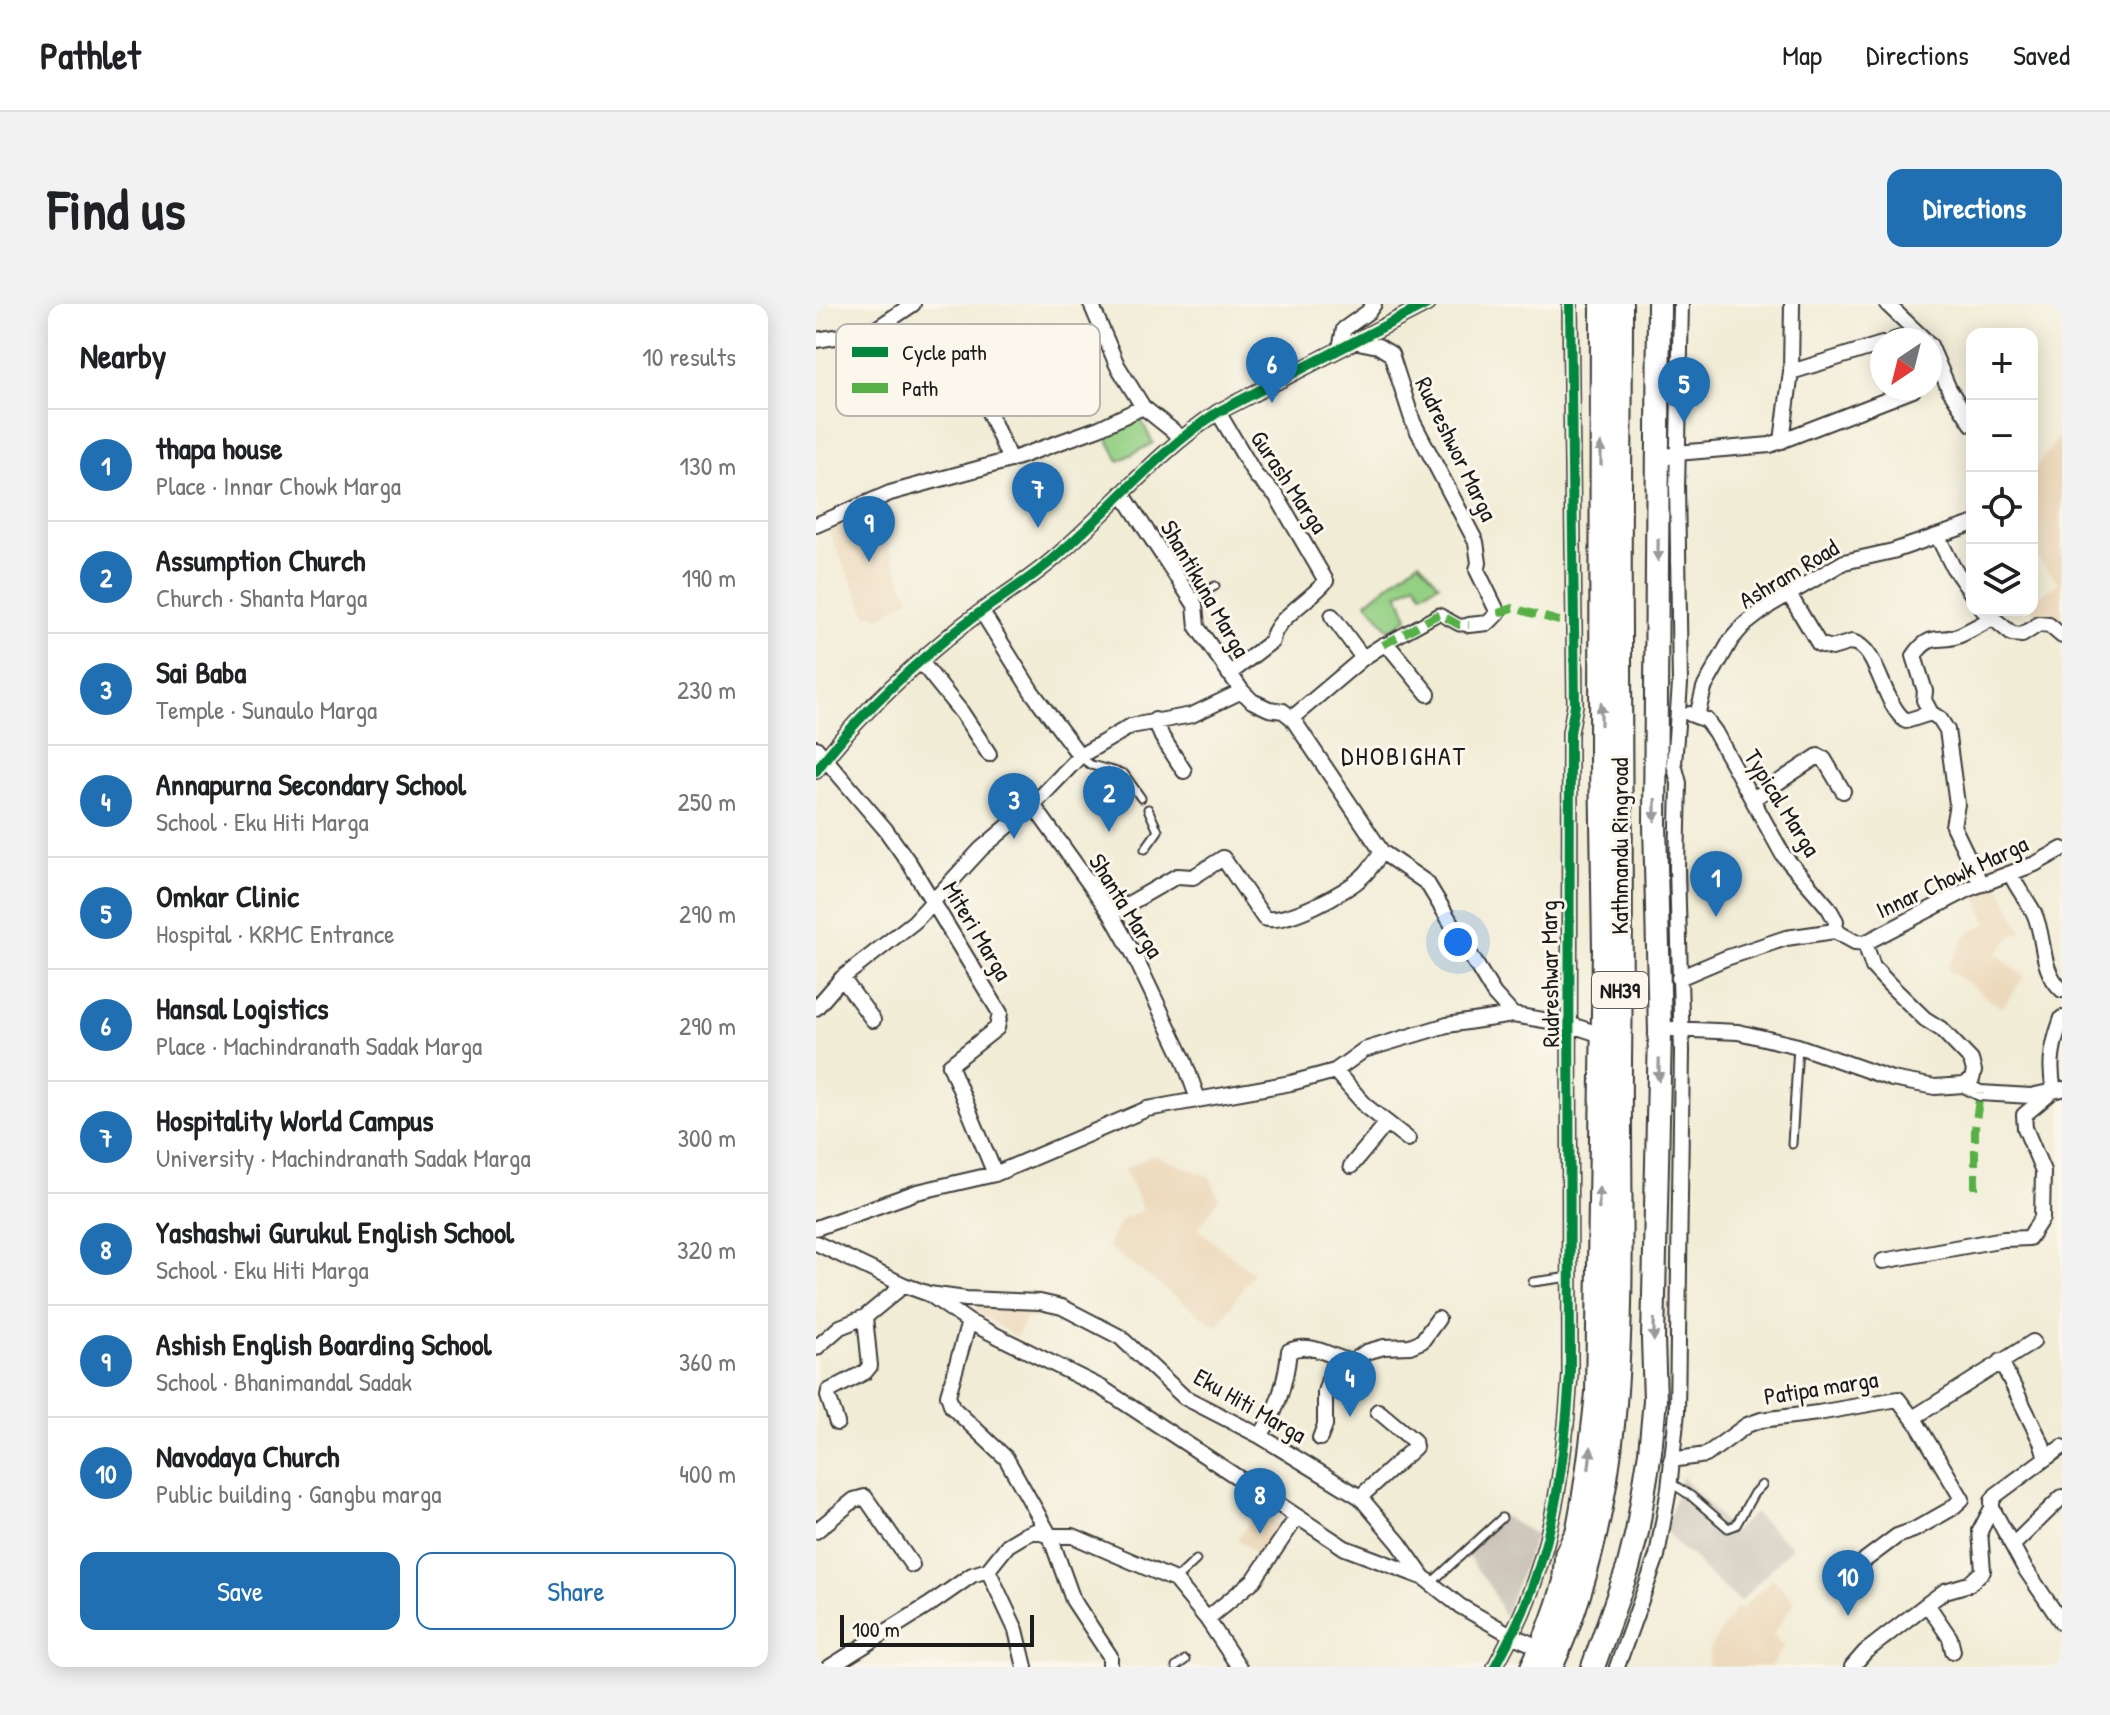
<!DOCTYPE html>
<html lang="en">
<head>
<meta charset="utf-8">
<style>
  :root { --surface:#fff; --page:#f2f2f2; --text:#202124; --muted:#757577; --line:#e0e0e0; --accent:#1f6fb2 }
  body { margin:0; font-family:"Patrick Hand",sans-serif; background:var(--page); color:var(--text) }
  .controls { position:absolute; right:24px; top:24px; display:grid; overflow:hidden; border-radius:16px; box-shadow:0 4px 20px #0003 }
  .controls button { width:72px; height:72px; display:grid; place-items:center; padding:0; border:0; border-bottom:2px solid var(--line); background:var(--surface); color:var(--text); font:40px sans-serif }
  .compass { position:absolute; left:1054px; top:24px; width:72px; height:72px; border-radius:50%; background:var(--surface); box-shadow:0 4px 20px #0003; rotate:215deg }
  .scale { position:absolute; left:24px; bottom:20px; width:194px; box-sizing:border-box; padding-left:8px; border:4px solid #1c1c1c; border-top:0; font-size:22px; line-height:28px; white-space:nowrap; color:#1c1c1c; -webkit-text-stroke:6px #fbf7ec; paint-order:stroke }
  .you { position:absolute; left:642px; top:638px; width:28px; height:28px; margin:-20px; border:6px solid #fff; border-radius:50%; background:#1a73e8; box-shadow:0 0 0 12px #1a73e833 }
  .badge { display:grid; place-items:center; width:52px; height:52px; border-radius:50%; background:var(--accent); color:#fff; font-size:26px; font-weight:700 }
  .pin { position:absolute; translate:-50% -66px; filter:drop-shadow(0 2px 4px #0008) }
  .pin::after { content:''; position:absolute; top:42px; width:28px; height:24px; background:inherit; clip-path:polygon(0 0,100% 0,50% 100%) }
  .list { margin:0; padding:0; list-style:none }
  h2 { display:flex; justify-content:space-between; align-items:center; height:104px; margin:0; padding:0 32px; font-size:34px }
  h2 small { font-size:26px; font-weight:400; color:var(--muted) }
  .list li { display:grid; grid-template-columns:52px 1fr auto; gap:24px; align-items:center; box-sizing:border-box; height:112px; padding:0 32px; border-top:2px solid var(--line) }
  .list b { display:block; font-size:30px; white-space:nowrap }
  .list p { margin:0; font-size:26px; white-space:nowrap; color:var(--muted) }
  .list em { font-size:26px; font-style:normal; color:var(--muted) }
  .actions { display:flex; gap:16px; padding:24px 32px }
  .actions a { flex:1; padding:18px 0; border:2px solid var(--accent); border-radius:16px; text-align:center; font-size:28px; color:var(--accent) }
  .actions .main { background:var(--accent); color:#fff }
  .icon { flex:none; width:44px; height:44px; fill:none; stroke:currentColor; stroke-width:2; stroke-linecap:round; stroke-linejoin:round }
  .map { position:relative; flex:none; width:1246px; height:1363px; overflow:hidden; border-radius:16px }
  header { display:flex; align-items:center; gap:48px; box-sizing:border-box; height:112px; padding:0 40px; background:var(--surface); border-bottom:2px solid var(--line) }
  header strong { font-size:38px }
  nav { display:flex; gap:44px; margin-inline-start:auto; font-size:28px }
  .intro { display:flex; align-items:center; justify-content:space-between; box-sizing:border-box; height:192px; padding:0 48px }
  h1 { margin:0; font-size:56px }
  .button { padding:20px 36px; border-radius:16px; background:var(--accent); color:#fff; font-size:28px; font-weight:700 }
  main { display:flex; gap:48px; padding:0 48px }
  aside { flex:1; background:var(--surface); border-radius:16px; box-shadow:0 4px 20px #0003 }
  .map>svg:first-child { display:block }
  .built { fill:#ecd8ba }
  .industrial { fill:#cbc3b8 }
  .green { fill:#94d084; stroke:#587650; stroke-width:2 }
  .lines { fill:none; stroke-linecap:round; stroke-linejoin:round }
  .service-casing { stroke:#3c3b38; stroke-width:11 }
  .pedestrian-casing { stroke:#3c3b38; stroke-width:15 }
  .minor-casing { stroke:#3c3b38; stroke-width:18 }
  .primary-casing { stroke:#3c3b38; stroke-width:26 }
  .trunk-casing { stroke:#3c3b38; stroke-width:28 }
  .service { stroke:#fff; stroke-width:7 }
  .pedestrian { stroke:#fff; stroke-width:11 }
  .minor { stroke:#fff; stroke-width:14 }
  .primary { stroke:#fff; stroke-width:22 }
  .trunk { stroke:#fff; stroke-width:24 }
  .quiet { stroke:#55b145; stroke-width:8; stroke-dasharray:16 8; stroke-linecap:butt }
  .cycleway-casing { stroke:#fbf7ec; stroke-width:15 }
  .cycleway { stroke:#00873e; stroke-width:10 }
  .oneway { fill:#999 }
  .labels { text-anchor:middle; stroke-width:6; stroke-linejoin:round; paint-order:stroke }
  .shield { fill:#fbf7ec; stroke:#5f5e5a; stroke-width:2 }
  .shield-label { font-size:22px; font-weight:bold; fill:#1c1c1c }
  .street-label { font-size:24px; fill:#1c1c1c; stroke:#fbf7ec }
  .neighbourhood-label { font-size:26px; letter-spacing:2px; fill:#1c1c1c; stroke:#fbf7ec }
  .key { fill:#fbf7ec; stroke:#b8b5ae; stroke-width:2 }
  .key-label { font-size:22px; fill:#1c1c1c }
</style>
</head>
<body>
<header>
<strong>Pathlet</strong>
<nav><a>Map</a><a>Directions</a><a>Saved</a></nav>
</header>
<div class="intro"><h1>Find us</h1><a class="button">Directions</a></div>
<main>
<aside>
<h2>Nearby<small>10 results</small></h2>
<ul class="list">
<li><span class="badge">1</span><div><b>thapa house</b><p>Place · Innar Chowk Marga</p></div><em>130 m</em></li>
<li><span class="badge">2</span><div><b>Assumption Church</b><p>Church · Shanta Marga</p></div><em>190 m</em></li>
<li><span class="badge">3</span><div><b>Sai Baba</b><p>Temple · Sunaulo Marga</p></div><em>230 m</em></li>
<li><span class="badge">4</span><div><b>Annapurna Secondary School</b><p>School · Eku Hiti Marga</p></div><em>250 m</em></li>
<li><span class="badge">5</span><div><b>Omkar Clinic</b><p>Hospital · KRMC Entrance</p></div><em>290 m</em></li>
<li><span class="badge">6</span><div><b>Hansal Logistics</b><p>Place · Machindranath Sadak Marga</p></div><em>290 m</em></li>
<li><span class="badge">7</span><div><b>Hospitality World Campus</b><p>University · Machindranath Sadak Marga</p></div><em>300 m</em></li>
<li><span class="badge">8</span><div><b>Yashashwi Gurukul English School</b><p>School · Eku Hiti Marga</p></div><em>320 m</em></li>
<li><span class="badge">9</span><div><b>Ashish English Boarding School</b><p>School · Bhanimandal Sadak</p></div><em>360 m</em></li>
<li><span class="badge">10</span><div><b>Navodaya Church</b><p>Public building · Gangbu marga</p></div><em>400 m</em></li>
</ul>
<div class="actions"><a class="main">Save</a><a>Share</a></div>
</aside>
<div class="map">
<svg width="1246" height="1363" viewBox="0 0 1246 1363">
  <rect width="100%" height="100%" fill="#fbf7ec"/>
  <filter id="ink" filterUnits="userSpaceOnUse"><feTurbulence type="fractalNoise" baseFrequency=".0125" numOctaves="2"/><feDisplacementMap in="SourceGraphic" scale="16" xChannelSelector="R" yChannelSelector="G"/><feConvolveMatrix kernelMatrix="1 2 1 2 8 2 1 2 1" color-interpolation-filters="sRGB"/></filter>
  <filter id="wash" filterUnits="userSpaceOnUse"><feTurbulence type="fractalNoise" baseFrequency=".006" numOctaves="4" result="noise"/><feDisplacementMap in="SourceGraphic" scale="32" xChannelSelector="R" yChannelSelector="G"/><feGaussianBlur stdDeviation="1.8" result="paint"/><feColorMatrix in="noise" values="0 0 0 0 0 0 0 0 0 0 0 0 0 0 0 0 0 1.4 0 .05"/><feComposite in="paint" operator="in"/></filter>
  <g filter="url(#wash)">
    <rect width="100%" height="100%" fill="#f1ecd5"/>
    <path class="built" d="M1246 129V331L1214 306H1216V297L1243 279 1216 248V168Z
      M53 200 94 295 62 314 59 309 52 313 10 222Z
      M1182 579 1206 628 1196 632 1181 650 1208 673 1186 704 1131 665 1150 631 1171 619 1159 592Z
      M337 851 394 873 403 894 382 925 437 969 401 1023 292 943 304 916 327 906 308 865Z
      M167 996 220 999V1015H210L200 1033 159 1007Z
      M443 1206 467 1224 445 1254 421 1235Z
      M956 1274 979 1298 957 1330 968 1343 954 1363H892L894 1344 921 1302 925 1306Z"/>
    <path class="industrial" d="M866 1172 917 1228 938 1209 976 1243 924 1298 892 1270 875 1251 863 1243 849 1226Z
      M680 1208 720 1231 688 1312 676 1286 645 1243Z"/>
    <path class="green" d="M323 112 337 139 303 157 289 130Z
      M603 257 623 280 606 289 600 279 582 290 592 313 574 327 551 298Z"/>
  </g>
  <g filter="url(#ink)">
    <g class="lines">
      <defs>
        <path id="service" d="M380 299 381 292 399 282
          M264 453 275 461 308 470 325 494
          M329 545 342 527 332 505
          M976 840 982 742
          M717 978 754 973
          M855 1179 875 1192 912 1224 920 1221 938 1189 946 1181
          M741 1271 743 1248 752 1229
          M359 1276 380 1256
          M615 1279 686 1214
          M360 1363 369 1356"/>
        <path id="pedestrian" d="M567 341 623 310 643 321H653"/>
        <path id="minor" d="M275 0 301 61 327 103 366 134
          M1071 0 1109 36
          M0 36 57 27 97 0
          M1078 36 1101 29
          M537 37 562 42 575 50 597 118 660 238 663 259 661 266 682 309 672 319 653 321
          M1114 41 1133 85 1156 120
          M524 44 528 25 552 8 558 0
          M975 68 1066 40
          M171 104 194 156
          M402 108 440 172 460 191 510 277C495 296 458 315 456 337L413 370
          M966 137 975 68 976 0
          M842 157 861 149 954 141 1097 86
          M861 185 865 0
          M306 189 379 301 381 323 426 387 436 397 453 405 467 407 476 414 566 548 611 579 678 690 697 711 752 720 786 731
          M0 221 74 189 194 156 283 124 327 103
          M1122 233 1137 263 1156 290
          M973 290 1003 340 1016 344 1036 338C1063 344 1066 400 1090 417L1115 409 1124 415 1131 426 1141 500 1137 522 1165 580
          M1167 306 1196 330 1206 331 1223 320 1233 321 1246 332
          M166 308 216 388 264 452
          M516 312 547 354
          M105 358 146 409 173 450
          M1115 409 1108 396 1109 387 1098 352C1115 326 1125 340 1144 331 1155 326 1165 320 1175 315
          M874 410 890 416 899 428 967 551 1012 603 1020 617 1019 627
          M881 412 888 384 915 336 927 322 954 301 1028 258 1077 247 1156 220
          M476 414 547 354 567 341 576 346 612 390
          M339 416 346 433 368 467
          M0 444 69 525 94 560 184 709 181 724 134 761 179 870
          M0 467C35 419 91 367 137 329 168 303 204 283 235 257 292 209 339 149 402 108L611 0
          M937 495 1002 452 1008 455 1027 487
          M1195 570C1200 584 1211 595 1218 609 1230 635 1223 665 1246 686
          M295 610 361 572 377 573 407 554 448 614C467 622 531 588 546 573 554 566 560 556 566 548
          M1049 639 1057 663 1073 680 1109 715 1125 725 1155 756 1158 767 1156 775 1148 781
          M26 674 57 716
          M863 674 910 654 970 634 1019 627 1039 638 1049 639 1155 584 1219 560 1246 545
          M0 704 26 674 98 618 165 545 217 501
          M856 725 922 728 982 742 1076 775 1119 783 1148 781 1164 789 1215 792 1246 785
          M519 767 551 803 592 835
          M382 795 367 754 317 649 295 610 217 501 264 452 315 422 376 411 426 387
          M535 862 570 820
          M0 924 101 888 179 870 331 805 475 779 519 767 548 746 631 721 697 711
          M0 939 88 981 113 990 153 1018 286 1084 529 1244 606 1273
          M1067 957 1188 935 1213 934 1226 914 1227 867 1209 824 1208 811 1238 786C1232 759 1237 739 1246 714
          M113 990 150 995 224 998 246 1003 304 1033 368 1093 444 1132 544 1193 583 1239 607 1273 644 1302 695 1331 725 1344
          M0 1044 24 1023 49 1013 88 981
          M1185 1057 1226 1140 1230 1154 1246 1143
          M1097 1114 1217 1038
          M21 1119 12 1092 13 1087 49 1068 54 1062 49 1013
          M444 1132C461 1108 470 1076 473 1047 496 1037 514 1053 536 1058L550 1048 568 1043 594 1042 606 1037 622 1015
          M504 1134 509 1121V1088L520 1054
          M1230 1154 1180 1191 1176 1197V1204L1208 1263 1246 1319
          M855 1156 890 1151 931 1121 945 1116 1002 1109 1082 1095 1102 1121 1146 1195 1135 1205 1098 1226 1081 1232 1049 1256
          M544 1193 599 1143 598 1137 562 1107
          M0 1227 38 1196 49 1193 96 1261
          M1197 1241 1246 1193
          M172 1266 200 1326 209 1363
          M1111 1300 1134 1334 1137 1347
          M391 1315 438 1276 481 1213
          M14 1363 113 1301 156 1271 172 1266 192 1241 207 1232 219 1227 234 1232 190 1154 136 1103 132 1091 153 1018
          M294 1363V1352L257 1296 234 1232H257L359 1276 391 1315 423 1363
          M679 1363C688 1345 699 1326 707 1307 739 1232 749 1151 754 1070 754 856 752 643 754 429L759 401 754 0
          M801 1363 841 1252 853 1185 861 1108 866 747 861 564 863 479 858 460 864 380 861 179
          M1036 1363 1049 1348 1111 1300 1129 1287 1153 1280 1167 1267 1164 1227 1176 1204"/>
        <path id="primary" d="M716 1363C759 1277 771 1184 781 1089L788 645 785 453 786 0
          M777 1363 812 1264 821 1228 834 1148 839 1096 837 1035 844 728 839 520 843 0"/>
        <path id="trunk" d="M734 1363C821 1175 801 961 803 759 805 614 803 469 803 324 802 216 804 108 804 0"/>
      </defs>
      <use href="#service" class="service-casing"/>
      <use href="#pedestrian" class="pedestrian-casing"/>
      <use href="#minor" class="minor-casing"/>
      <use href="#primary" class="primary-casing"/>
      <use href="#trunk" class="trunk-casing"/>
      <use href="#service" class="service"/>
      <use href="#pedestrian" class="pedestrian"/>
      <use href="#minor" class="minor"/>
      <use href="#primary" class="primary"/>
      <use href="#trunk" class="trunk"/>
      <path class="quiet" d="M682 309 697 304 757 321
        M567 341 623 310 643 321H653
        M1159 885V824L1164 789"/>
      <defs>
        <path id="cycleway" d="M0 467C35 419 91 367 137 329 168 303 204 283 235 257 292 209 339 149 402 108L611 0
          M679 1363C688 1345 699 1326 707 1307 739 1232 749 1151 754 1070 754 856 752 643 754 429L759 401 754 0"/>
      </defs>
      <use href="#cycleway" class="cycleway-casing"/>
      <use href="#cycleway" class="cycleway"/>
    </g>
    <defs><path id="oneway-solid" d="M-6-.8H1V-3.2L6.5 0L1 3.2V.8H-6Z" transform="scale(2)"/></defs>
    <g class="oneway">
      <use href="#oneway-solid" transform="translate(785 150) rotate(-90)"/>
      <use href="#oneway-solid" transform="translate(842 246) rotate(91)"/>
      <use href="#oneway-solid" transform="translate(785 410) rotate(-90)"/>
      <use href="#oneway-solid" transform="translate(839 506) rotate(91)"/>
      <use href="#oneway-solid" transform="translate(843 766) rotate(91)"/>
      <use href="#oneway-solid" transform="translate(783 894) rotate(-89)"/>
      <use href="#oneway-solid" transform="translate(838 1026) rotate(91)"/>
      <use href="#oneway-solid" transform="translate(774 1154) rotate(-84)"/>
    </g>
  </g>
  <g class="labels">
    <rect class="shield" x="776" y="668" width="56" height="36" rx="6"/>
    <g class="shield-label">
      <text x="804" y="694">NH39</text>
    </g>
    <g class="street-label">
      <text transform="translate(640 145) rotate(64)" y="8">Rudreshwor Marga</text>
      <text transform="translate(473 178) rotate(56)" y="8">Gurash Marga</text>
      <text transform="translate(973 270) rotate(-31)" y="8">Ashram Road</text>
      <text transform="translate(389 285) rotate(60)" y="8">Shantikuna Marga</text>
      <text transform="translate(966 499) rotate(58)" y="8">Typical Marga</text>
      <text transform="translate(804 542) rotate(-90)" y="8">Kathmandu Ringroad</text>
      <text transform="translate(1136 573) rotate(-25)" y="8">Innar Chowk Marga</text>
      <text transform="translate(310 602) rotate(58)" y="8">Shanta Marga</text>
      <text transform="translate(161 627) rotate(59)" y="8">Miteri Marga</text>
      <text transform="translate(734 670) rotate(-91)" y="8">Rudreshwar Marg</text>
      <text transform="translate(1005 1084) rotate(-9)" y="8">Patipa marga</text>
      <text transform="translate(434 1102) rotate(30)" y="8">Eku Hiti Marga</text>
    </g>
    <g class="neighbourhood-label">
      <text x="588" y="461">DHOBIGHAT</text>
    </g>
  </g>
  <rect x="20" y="20" width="264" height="92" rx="12" class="key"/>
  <rect x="36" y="43" width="36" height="10" fill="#00873e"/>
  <rect x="36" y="79" width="36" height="10" fill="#55b145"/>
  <g class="key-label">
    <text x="86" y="56">Cycle path</text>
    <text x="86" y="92">Path</text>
  </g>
</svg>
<div class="controls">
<button>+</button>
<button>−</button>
<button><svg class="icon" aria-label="locate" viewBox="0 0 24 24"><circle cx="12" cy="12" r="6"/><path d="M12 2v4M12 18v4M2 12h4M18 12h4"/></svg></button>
<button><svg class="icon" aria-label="layers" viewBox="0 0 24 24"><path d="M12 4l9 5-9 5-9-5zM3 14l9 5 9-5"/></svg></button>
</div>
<svg class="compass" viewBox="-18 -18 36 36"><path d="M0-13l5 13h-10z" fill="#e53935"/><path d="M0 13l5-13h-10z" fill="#757577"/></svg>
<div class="scale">100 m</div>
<div class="you"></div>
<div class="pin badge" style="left:900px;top:613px">1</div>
<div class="pin badge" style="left:293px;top:528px">2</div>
<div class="pin badge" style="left:198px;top:535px">3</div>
<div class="pin badge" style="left:534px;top:1113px">4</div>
<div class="pin badge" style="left:868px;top:119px">5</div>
<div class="pin badge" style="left:456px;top:99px">6</div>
<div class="pin badge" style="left:222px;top:224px">7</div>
<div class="pin badge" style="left:444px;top:1230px">8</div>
<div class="pin badge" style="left:53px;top:258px">9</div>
<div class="pin badge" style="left:1032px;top:1312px">10</div>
</div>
</main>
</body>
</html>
